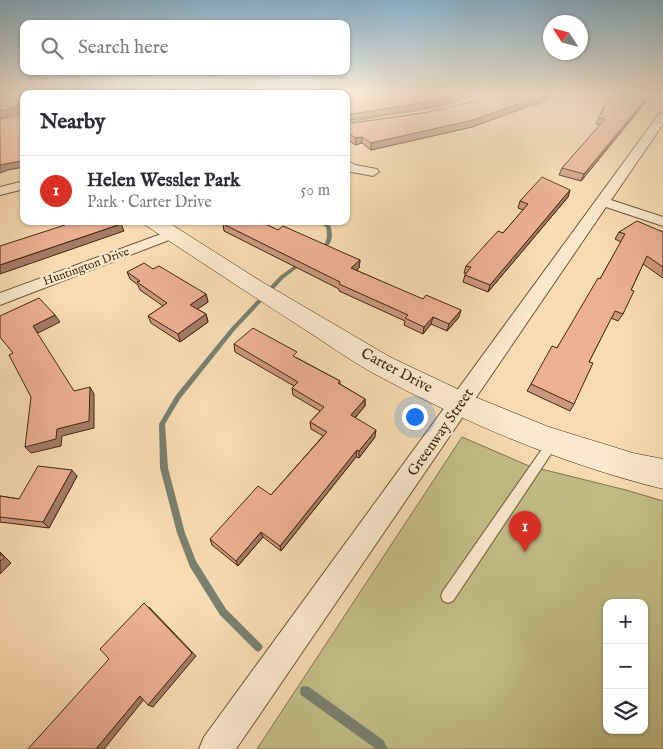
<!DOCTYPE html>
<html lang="en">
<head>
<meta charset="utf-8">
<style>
  :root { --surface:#fff; --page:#f7f7f7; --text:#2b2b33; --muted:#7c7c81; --line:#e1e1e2; --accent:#d93025 }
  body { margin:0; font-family:"IM FELL English",serif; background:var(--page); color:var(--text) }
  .controls { position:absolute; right:15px; bottom:15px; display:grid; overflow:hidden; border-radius:10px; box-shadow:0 1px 4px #0004 }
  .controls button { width:45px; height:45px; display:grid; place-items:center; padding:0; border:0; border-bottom:1px solid var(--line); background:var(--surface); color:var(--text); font:25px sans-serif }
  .compass { position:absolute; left:543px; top:15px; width:45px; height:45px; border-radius:50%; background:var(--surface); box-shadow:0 1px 4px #0004; rotate:306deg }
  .you { position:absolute; left:414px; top:416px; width:18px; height:18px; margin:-12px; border:4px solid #fff; border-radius:50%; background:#1a73e8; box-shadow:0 0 0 8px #1a73e833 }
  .badge { display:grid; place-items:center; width:32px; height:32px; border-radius:50%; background:var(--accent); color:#fff; font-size:16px; font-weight:700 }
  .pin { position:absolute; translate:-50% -41px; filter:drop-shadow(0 1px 2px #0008) }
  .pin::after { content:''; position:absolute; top:26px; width:18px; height:15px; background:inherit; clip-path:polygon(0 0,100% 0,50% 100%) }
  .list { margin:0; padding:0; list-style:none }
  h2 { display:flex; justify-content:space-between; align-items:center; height:65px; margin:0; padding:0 20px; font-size:21px }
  h2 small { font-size:16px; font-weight:400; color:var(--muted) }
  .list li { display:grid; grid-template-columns:32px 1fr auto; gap:15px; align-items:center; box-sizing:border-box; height:70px; padding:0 20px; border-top:1px solid var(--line) }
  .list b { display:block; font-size:19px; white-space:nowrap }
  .list p { margin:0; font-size:16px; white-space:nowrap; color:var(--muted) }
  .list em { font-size:16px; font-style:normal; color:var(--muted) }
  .icon { flex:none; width:28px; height:28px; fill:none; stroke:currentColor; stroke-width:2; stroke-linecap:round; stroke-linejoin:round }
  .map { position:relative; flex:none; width:663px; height:749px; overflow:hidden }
  .search { position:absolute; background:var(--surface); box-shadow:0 1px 4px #0004; left:20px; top:20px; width:330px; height:55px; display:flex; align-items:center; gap:12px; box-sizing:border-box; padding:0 18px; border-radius:10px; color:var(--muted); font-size:19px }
  .panel { position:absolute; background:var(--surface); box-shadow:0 1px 4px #0004; left:20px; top:90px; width:330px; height:135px; border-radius:10px }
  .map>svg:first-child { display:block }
  .green { fill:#c2be88; stroke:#82734c; fill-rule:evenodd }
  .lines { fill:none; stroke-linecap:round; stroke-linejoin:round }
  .stream { fill:#798070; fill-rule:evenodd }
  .lane-casing { stroke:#705538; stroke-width:2 }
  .street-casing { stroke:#705538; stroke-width:2 }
  .secondary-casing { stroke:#42280f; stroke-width:1 }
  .lane { fill:#fae8cc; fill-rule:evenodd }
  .street { fill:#fae8cc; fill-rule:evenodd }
  .secondary { fill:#fae8cc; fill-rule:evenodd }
  .wall { fill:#cb977e; stroke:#42280f }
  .shaded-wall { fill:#a57b67; stroke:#42280f }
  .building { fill:#ecb093; stroke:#42280f }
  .labels { text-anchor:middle; stroke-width:4.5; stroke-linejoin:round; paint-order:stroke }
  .far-street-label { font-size:12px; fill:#42280f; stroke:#fae8cc }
  .street-label { font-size:15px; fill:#42280f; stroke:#fae8cc }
</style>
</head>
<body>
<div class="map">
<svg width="663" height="749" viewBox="0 0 663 749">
  <rect width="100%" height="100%" fill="#f8dbb1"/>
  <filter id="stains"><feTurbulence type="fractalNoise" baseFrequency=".004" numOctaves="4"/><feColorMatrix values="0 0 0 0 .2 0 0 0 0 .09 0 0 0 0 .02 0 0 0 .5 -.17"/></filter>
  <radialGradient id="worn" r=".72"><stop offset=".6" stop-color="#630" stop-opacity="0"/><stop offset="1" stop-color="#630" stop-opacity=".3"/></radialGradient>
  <path class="green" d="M462 437 529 466 626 490 663 501V749H257ZM607 603H644V730H607Z"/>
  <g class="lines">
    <path class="stream" d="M317 221H323L330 225C334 236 332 245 322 251L320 250C327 242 328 237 326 227Z
      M301 261H303L305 262 284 278 235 330 180 399 165 424 168 468 185 533 196 561 226 609 261 644 263 647 261 650 258 652 255 650 220 615 190 567 177 533 160 468 159 424 176 395 231 328 280 276Z
      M305 686 309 687 383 740 388 749H376L301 695 300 691 301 687Z"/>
    <defs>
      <path id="lane" d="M553 437 557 439 559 442 453 601 448 603 443 601 441 596 443 591 549 439Z"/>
      <path id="street" d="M479 94H493C469 115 380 124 346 129V123L439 108Z
        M663 113V124L611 200 663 217V226L606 207 236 749H199L204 737 659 114Z
        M346 160 355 165 377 169 379 172 373 176 347 171Z
        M24 181V189L0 195V187Z
        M172 230 177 231 179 234 177 237 0 305V293Z"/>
      <path id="secondary" d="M142 221H166L262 282 390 357 470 395 549 427 633 453 663 459V489C562 464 463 422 371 372 348 359 326 343 304 329 251 295 198 260 145 225Z"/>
    </defs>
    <use href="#lane" class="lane-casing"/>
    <use href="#street" class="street-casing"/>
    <use href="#secondary" class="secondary-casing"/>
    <use href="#lane" class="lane"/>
    <use href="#street" class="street"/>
    <use href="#secondary" class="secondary"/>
  </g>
  <path class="wall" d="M552 94 535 106 532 105 472 127 371 150 362 143 355 145 346 138V124Z
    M645 103 581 181 559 175 562 168 600 125 596 124 603 108Z
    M570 190 568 197 488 292 463 282 465 275 466 273H464L466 266 503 233 523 210 518 208 520 201Z
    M223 224 278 230 360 260 359 268 356 270 459 317 447 331 431 324 423 334 404 325 405 321 339 291V289L224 231Z
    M619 232H663V278L643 264 631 290 623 314 618 321 611 318 589 362 574 404 570 411 527 391 531 384 557 348 600 279 621 242 615 239Z
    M153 269 206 294 208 302 197 309 206 314 208 322 180 342 151 323 148 316 163 306 140 290 138 285 130 279 127 272Z
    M234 344 297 358 340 381V384L365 399V406L355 418 375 437 359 458 356 457 281 551 263 537 238 566 212 545 210 539 271 495 323 436 311 429 310 422 320 411 293 395 292 388 294 386 235 352Z
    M77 476 49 528 0 522V496L19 499Z"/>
  <path class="shaded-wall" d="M457 94H472L439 106 346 121V115Z
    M545 94H552L535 106 537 100Z
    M650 94H652L581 181 584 174Z
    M533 99 532 105 472 127 371 150V143Z
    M21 106 24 112 0 118V111Z
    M362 137V143L355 145 356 138Z
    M21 161 24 167 8 170 0 173V165Z
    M570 190 568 197 488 292 490 285Z
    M121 224 124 231 0 274V265Z
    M360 260 359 268 351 275V268Z
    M206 294 208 302 192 313 190 305Z
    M461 310 459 317 447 331 449 324Z
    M206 314 208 322 180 342 178 334Z
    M55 315 60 322 38 333 33 326Z
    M433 317 431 324 423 334 424 327Z
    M90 387 94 394V428L62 436 61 446 31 453 25 447 57 429Z
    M365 399V406L351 422V415Z
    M376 430 375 437 359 458V451Z
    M357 450 356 457 281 551 280 546Z
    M72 470 77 476 49 528 43 522Z
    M261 532 263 537 238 566 236 561Z
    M0 552 11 563 0 574Z
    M149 607 196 656 153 707 148 705Z
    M140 696 145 698 104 749H96Z"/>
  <path class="building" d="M0 94H24V171L21 161 0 165V119L23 115V108L21 106 0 111Z
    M346 94H457L439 100 346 115Z
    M488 94H545L537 100 533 99 473 120 371 143 362 137 356 138 346 132V124L424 113 466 103 483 97Z
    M616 94H650L584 174 562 168 605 119 598 118 605 108H603Z
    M542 177 570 190 490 285 465 275 471 267 466 266 498 231 503 233 528 204 520 201Z
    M64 221H118L121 224 0 265V246L65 225Z
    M227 221H259L278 230 283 226 360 260 351 268 423 299 426 295 461 310 449 324 433 317 424 327 405 318 408 315 339 284 340 282 223 224Z
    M637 221 663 232V267L647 256 631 290 634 291 623 314 615 311 589 362 593 363 574 404 531 384 552 346 557 348 598 278 600 279 625 234 619 232Z
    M144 263 153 269 159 266 206 294 190 305 206 314 178 334 148 316 167 303 137 282 140 281 127 272Z
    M39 298 55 315 33 326 74 391 90 387 89 421 57 429 56 439 25 447 31 397 9 355 13 353 0 337V316Z
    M253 328 297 352 293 356 340 381 338 383 365 399 351 415 376 430 359 451 357 450 280 546 261 532 236 561 210 539 258 486 271 495 327 432 310 422 324 407 292 388 298 382 234 344Z
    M38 466 72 470 43 522 0 517V496L19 499Z
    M0 554 4 558 0 561Z
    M144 603 192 653 148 705 140 696 96 749H28L109 659 100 649Z"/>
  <linearGradient id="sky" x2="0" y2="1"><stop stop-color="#8ab7d2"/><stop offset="0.47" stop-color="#fcefdc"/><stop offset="1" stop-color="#fcefdc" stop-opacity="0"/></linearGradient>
  <rect width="663" height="199" fill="url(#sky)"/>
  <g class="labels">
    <g class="far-street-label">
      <text transform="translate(86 266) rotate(-20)" y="4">Huntington Drive</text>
    </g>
    <g class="street-label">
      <text transform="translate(397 370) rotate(28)" y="5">Carter Drive</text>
      <text transform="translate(440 432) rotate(-55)" y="5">Greenway Street</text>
    </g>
  </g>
  <rect width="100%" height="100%" filter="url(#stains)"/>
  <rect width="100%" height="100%" fill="url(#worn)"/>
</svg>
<div class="controls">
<button>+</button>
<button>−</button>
<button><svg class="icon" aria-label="layers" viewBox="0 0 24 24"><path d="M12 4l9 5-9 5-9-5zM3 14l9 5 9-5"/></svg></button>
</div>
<svg class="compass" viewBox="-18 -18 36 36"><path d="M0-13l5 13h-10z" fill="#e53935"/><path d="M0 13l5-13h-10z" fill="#7c7c81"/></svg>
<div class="you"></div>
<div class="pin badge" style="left:525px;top:552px">1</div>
<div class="search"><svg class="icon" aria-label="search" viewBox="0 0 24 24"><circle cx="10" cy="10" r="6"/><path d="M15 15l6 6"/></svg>Search here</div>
<section class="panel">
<h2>Nearby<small></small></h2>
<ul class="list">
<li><span class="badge">1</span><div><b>Helen Wessler Park</b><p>Park · Carter Drive</p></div><em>50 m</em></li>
</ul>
</section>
</div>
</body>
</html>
